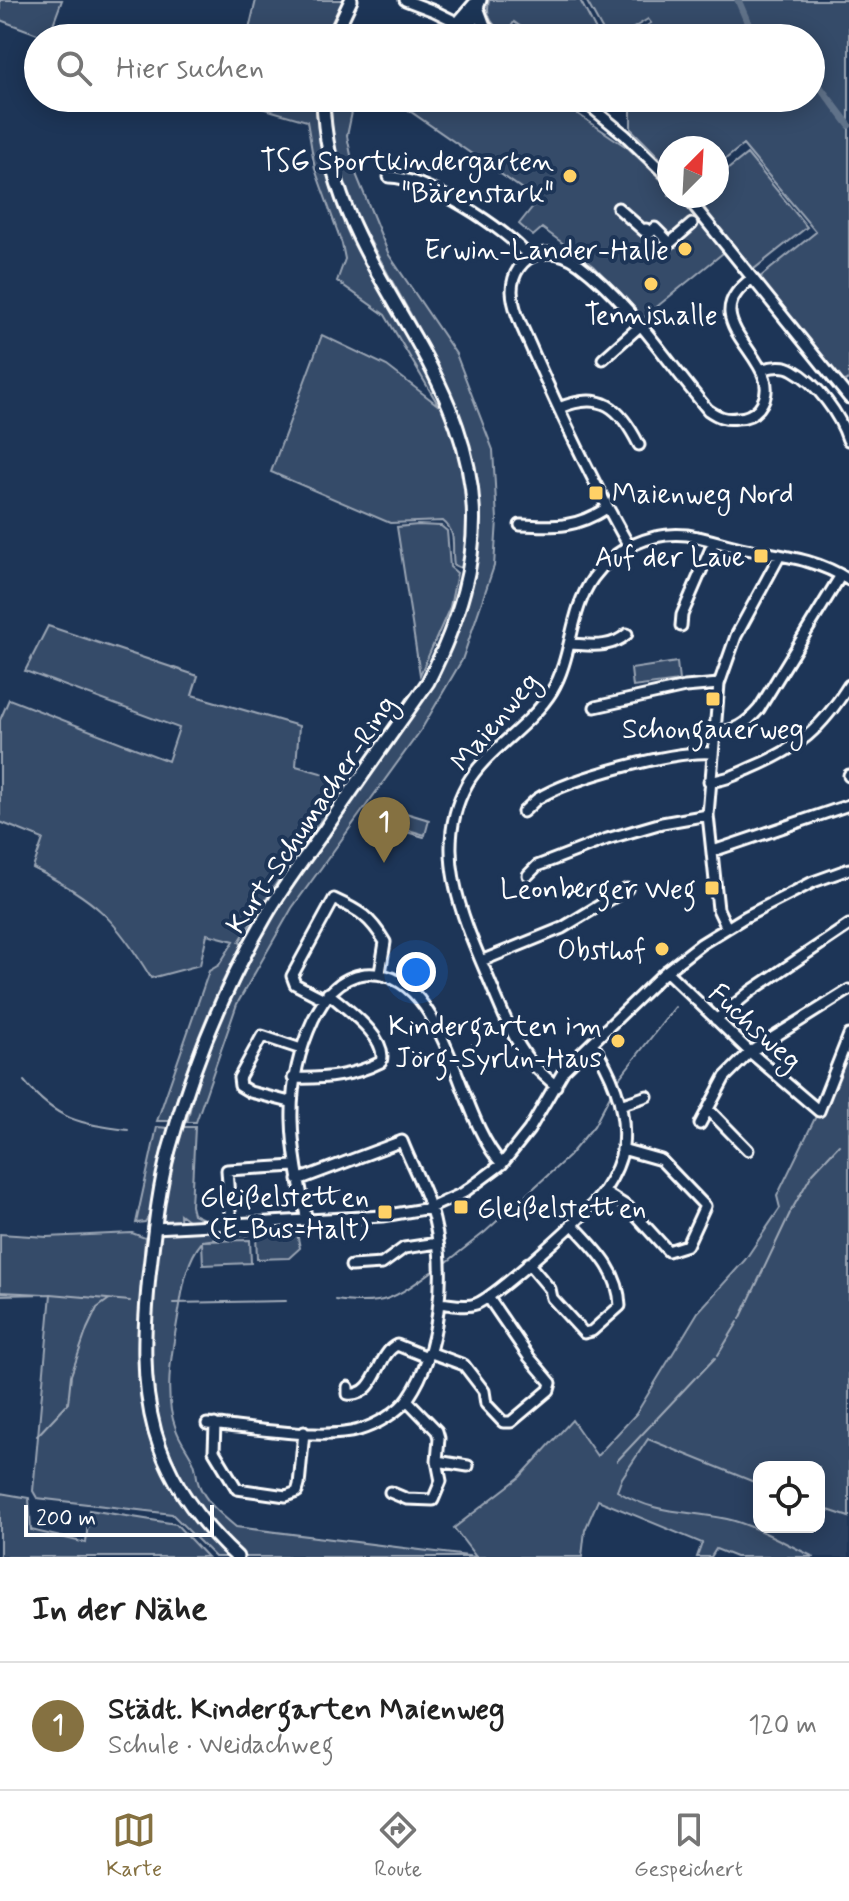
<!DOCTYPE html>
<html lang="de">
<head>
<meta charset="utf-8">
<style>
  :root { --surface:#fff; --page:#f2f2f2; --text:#222; --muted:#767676; --line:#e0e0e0; --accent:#857141 }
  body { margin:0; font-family:Mynerve,sans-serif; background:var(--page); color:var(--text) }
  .controls { position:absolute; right:24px; bottom:24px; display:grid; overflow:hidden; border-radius:16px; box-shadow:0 4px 20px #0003 }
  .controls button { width:72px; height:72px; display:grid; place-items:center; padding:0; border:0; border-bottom:2px solid var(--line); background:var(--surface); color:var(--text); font:40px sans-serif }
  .compass { position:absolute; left:657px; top:136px; width:72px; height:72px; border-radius:50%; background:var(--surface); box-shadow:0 4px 20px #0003; rotate:24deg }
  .scale { position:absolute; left:24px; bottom:20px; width:190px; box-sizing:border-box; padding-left:8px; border:4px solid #fff; border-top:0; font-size:22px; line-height:28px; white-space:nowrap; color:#fff; -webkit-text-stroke:6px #1d3557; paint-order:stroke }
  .you { position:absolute; left:416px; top:972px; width:28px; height:28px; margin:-20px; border:6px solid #fff; border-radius:50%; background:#1a73e8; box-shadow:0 0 0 12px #1a73e833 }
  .badge { display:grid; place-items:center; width:52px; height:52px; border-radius:50%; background:var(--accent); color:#fff; font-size:26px; font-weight:700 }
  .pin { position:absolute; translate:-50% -66px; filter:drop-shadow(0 2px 4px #0008) }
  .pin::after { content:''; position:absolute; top:42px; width:28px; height:24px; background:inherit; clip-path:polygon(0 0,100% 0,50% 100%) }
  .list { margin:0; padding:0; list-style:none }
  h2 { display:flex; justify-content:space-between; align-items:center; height:104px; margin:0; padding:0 32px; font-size:34px }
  h2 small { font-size:26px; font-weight:400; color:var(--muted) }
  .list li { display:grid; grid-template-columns:52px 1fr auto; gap:24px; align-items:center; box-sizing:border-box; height:128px; padding:0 32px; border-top:2px solid var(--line) }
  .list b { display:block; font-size:30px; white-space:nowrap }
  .list p { margin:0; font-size:26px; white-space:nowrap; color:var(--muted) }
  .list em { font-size:26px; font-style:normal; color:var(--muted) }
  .icon { flex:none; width:44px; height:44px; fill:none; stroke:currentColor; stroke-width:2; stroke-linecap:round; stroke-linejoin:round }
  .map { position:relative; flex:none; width:849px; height:1557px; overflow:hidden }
  .search { position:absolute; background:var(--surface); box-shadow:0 4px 20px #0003; left:24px; right:24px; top:24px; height:88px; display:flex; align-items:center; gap:20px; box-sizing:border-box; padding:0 28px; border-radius:44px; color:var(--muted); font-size:30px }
  .sheet { height:232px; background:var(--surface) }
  nav { display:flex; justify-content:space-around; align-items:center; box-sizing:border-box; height:112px; border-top:2px solid var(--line); background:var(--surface); font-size:22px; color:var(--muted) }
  nav a { display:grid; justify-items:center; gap:4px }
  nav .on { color:var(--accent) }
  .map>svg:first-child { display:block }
  .built { fill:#2a4161 }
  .green { fill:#364b69; stroke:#9aa5b4; stroke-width:2 }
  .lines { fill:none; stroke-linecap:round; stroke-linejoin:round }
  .stream { stroke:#a0aab8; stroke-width:2 }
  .canal { stroke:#617289; stroke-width:7 }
  .minor-casing { stroke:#fff; stroke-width:15 }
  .major-casing { stroke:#fff; stroke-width:17 }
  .minor { stroke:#1d3557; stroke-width:9 }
  .major { stroke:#1d3557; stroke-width:11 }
  .poi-dot { fill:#ffd166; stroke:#1d3557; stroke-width:3 }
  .labels { text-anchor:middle; stroke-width:8; stroke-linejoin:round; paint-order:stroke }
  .poi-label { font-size:28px; fill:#fff; stroke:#1d3557; text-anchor:end }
  .street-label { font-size:28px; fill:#fff; stroke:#1d3557 }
</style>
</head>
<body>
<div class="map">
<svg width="849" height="1557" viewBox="0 0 849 1557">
  <rect width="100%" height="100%" fill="#1d3557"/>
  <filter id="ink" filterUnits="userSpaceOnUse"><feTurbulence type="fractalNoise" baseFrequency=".0125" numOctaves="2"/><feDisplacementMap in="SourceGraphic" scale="16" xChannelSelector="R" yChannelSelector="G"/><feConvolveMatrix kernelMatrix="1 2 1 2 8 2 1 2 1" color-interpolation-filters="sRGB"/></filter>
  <g filter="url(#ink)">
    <path class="built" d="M648 1438 759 1484V1527H819V1507L849 1517V1557H814L728 1519 673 1513 639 1504 617 1492 622 1478Z"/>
    <path class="green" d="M0 0H62L48 38 0 20Z
      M256 0H344L327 38H247Z
      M489 0H580L600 38H537L514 22 506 35C493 25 485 18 489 0Z
      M586 0H849V379L842 382 759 278 816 232 743 145 717 166V148H669V167L631 129V98H811V38H628L651 23 648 19 617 38H607Z
      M237 98H317C318 145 330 196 351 239 387 310 440 376 460 455 470 491 469 533 463 569L454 565C451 548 458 533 443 521L390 523 271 472 322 335 387 366 439 406 385 315 337 281 345 259 342 244 315 169 307 121 237 101Z
      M330 98H355L347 136 354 169 389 255 456 354 493 450 497 520 494 566 462 660 421 730 292 908 237 1004 196 1122H187C199 1065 222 1016 248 965 256 948 262 931 271 915 344 792 482 674 478 520 476 426 433 354 388 274 371 242 351 210 340 176 333 151 332 123 330 98Z
      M411 98H554L628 148 669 187V196H679L686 203 695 196H717V178L747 154 807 227 754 269 733 245 643 318 594 266 542 228 533 236 519 224 538 200 407 109Z
      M418 525 441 526 447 531 450 567 457 573 450 607 420 675 397 527Z
      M48 626 198 676 192 695 299 726 296 766 349 781 281 876 239 942 242 944C211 1000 188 1060 170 1121H157L209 971 219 965 234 941 207 934 200 965 151 978C115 918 95 899 33 868L43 839 0 822V720L9 699 168 761 179 728 25 671Z
      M677 662 679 681 633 687 631 669Z
      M386 807 429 820 425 835 382 822Z
      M849 1042V1517L819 1507V1467H759V1484L648 1439 622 1478 617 1491C659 1516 683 1509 727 1519 754 1525 788 1545 814 1557H736L716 1549 711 1557H697L702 1543 598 1500 585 1530 582 1557H242C227 1541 209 1525 196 1508 189 1498 185 1485 180 1475 169 1451 158 1426 154 1400 139 1312 160 1212 182 1127H195L191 1206 193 1214 208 1221 207 1223H192L180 1214 181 1233 247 1228 248 1235 202 1241 250 1240 251 1263 203 1265 202 1242C186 1261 183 1287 179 1311 173 1348 162 1393 176 1429 180 1441 188 1450 193 1461 197 1469 196 1478 199 1485 207 1504 221 1514 236 1527L476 1557 454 1528 520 1477 572 1420 597 1456 636 1414 698 1312 745 1260 780 1208 777 1196 816 1116 823 1114Z
      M157 1127 168 1128 152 1211 145 1222 136 1223Z
      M132 1233 145 1238 140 1342 154 1443 178 1497 208 1538 230 1557H215L172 1514 37 1498 33 1491 51 1294 0 1295V1234L47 1237Z
      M297 1233 300 1248 289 1258 257 1259 256 1234Z
      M0 1493 29 1498 31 1530 86 1543 89 1510 176 1524 207 1557H0Z"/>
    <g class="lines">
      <path class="stream" d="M375 823 424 837
        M24 1081C56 1120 80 1124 128 1130
        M617 1081 675 1007
        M791 1211 812 1174 839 1145
        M447 1262 485 1232 568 1157 594 1126 613 1090
        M0 1292 44 1294
        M51 1294 130 1301
        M336 1300C385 1307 395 1298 434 1270
        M173 1303 286 1301
        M740 1319 790 1213
        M718 1355 738 1322
        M697 1377 715 1358
        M37 1436 68 1403 71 1375 87 1329 97 1308 108 1300
        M617 1461 695 1378"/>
      <path class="canal" d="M738 0 750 28 758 38
        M811 75 849 125"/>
      <defs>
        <path id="minor" d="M405 0 434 11 489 38
          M580 98 625 135 669 178
          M389 177C425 177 507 229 529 257
          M686 196 849 398
          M618 208 644 231 646 229 650 233 655 228 670 243 692 224
          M603 359 640 326
          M762 369C772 367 784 364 793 370 817 383 840 415 848 440
          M559 408C601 390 620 407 639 445
          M520 525C556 527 576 528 607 508
          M629 546C593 483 563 419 534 354 526 334 513 313 512 291 512 274 522 258 539 254 553 251 567 255 579 264 630 302 667 362 708 410 718 417 726 420 737 418 746 418 753 415 759 408 785 375 733 345 730 313 729 297 741 287 752 278
          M681 626 682 615 714 541
          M570 644C591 645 610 649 627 634
          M595 707 685 687 719 684
          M714 732C735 732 746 724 759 709L841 575
          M849 775V776
          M709 781C724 781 737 774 751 768 799 748 821 729 849 685
          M523 812C528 808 532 803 537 799 570 778 674 750 712 753
          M713 851 849 805
          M528 875 537 866 607 839 662 823 708 815
          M727 928 718 909 708 815 719 684 736 636 780 555
          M481 961 562 928 627 889
          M666 971 750 1052 819 1111 849 1035
          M324 999 295 984 292 976 334 899C360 911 370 917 385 942L380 973
          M716 1020 751 991 849 925
          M293 1078C325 1079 353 1076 381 1062 389 1038 345 1008 328 993
          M556 1086C547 1078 537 1070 530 1061 511 1037 499 1003 487 975 461 915 432 847 467 784 485 751 530 727 552 691 573 656 569 612 593 578 614 549 651 531 687 535 707 538 726 545 746 549 783 556 817 559 849 580
          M290 1102 250 1092 240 1086 239 1078 262 1036 301 1049
          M620 1105 647 1096
          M708 1109 748 1150
          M700 1124 725 1077 750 1052 849 990
          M604 1192 628 1207 668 1251 687 1245 705 1206 661 1160 622 1149
          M307 1221C292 1148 280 1091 313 1020 324 998 338 977 365 974 447 967 456 1117 502 1164
          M231 1225 227 1170 295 1166
          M154 1228 383 1216 430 1208 463 1193 502 1164 529 1130 564 1070 664 973 701 944 745 917 813 882 849 869
          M528 1263 550 1289 552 1298 584 1333 592 1331 620 1306C619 1270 595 1249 572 1224
          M351 1266 382 1264 404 1248 438 1243
          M439 1303C451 1304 465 1308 476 1304 496 1296 591 1211 604 1191 612 1179 621 1161 623 1146 627 1109 612 1073 592 1043
          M429 1352 464 1365 484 1391 486 1404 503 1422H511L549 1390 551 1383 529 1357 488 1297
          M348 1387V1394C378 1397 376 1354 397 1345L427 1357
          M207 1424C248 1427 321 1441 359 1430 376 1425 399 1412 409 1397 440 1351 447 1273 434 1220 427 1192 412 1167 402 1141L298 1180
          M215 1424 214 1451 237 1489 286 1496 297 1492 299 1485 304 1432
          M437 1461 468 1466
          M390 1492 407 1499 433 1500 441 1481 437 1461 439 1438 437 1431 407 1400"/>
        <path id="major" d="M478 10 484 26 495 38
          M459 22 478 0
          M469 27 480 0
          M333 38 351 0
          M237 1557C200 1523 169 1481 155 1432 141 1381 144 1328 149 1276 154 1234 158 1191 169 1150 191 1070 224 988 266 916 283 886 304 859 324 831 358 781 393 732 428 682 494 551 487 464 415 338 370 259 325 193 323 98"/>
      </defs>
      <use href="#minor" class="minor-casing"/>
      <use href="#major" class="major-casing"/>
      <use href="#minor" class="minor"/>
      <use href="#major" class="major"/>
    </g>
  </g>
  <g class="poi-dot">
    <circle cx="570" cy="176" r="8"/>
    <circle cx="685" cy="249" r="8"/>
    <circle cx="651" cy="284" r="8"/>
    <rect x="588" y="485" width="16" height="16" rx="4"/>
    <rect x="753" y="548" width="16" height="16" rx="4"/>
    <rect x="705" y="691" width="16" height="16" rx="4"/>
    <rect x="704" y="880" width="16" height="16" rx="4"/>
    <circle cx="662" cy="949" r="8"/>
    <circle cx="618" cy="1041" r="8"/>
    <rect x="453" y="1199" width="16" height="16" rx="4"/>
    <rect x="377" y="1204" width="16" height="16" rx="4"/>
  </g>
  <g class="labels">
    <g class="poi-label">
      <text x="554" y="170">TSG Sportkindergarten<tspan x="554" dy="32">"Bärenstark"</tspan></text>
      <text x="669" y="259">Erwin-Lander-Halle</text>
      <text x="651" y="324" text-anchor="middle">Tennishalle</text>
      <text x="612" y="503" text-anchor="start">Maienweg Nord</text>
      <text x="745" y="566">Auf der Laue</text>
      <text x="713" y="738" text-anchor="middle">Schongauerweg</text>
      <text x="696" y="898">Leonberger Weg</text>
      <text x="646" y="959">Obsthof</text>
      <text x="602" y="1035">Kindergarten im<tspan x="602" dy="32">Jörg-Syrlin-Haus</tspan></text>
      <text x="369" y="1206">Gleißelstetten<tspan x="369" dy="32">(E-Bus-Halt)</tspan></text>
      <text x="477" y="1217" text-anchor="start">Gleißelstetten</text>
    </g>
    <g class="street-label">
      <text transform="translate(494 721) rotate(-50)" y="10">Maienweg</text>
      <text transform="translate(310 814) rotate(-56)" y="10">Kurt-Schumacher-Ring</text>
      <text transform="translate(756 1026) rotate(42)" y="10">Fuchsweg</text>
    </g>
  </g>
</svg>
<div class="controls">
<button><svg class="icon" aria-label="locate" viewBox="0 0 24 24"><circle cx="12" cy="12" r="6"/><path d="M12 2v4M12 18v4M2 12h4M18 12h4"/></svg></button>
</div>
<svg class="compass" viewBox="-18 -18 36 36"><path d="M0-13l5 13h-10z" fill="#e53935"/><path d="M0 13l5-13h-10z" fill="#767676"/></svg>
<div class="scale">200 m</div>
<div class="you"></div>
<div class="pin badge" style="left:384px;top:863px">1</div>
<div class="search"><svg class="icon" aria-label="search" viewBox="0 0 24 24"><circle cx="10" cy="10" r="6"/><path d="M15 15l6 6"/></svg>Hier suchen</div>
</div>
<section class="sheet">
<h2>In der Nähe<small></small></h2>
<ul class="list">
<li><span class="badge">1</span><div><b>Städt. Kindergarten Maienweg</b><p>Schule · Weidachweg</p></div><em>120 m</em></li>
</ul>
</section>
<nav>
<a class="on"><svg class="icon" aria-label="map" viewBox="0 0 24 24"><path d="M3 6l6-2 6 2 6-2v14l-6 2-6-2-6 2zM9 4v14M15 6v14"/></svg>Karte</a>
<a><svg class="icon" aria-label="directions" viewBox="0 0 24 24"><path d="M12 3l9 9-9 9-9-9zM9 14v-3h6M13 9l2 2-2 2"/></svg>Route</a>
<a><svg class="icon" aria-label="saved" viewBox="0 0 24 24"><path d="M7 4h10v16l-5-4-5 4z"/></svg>Gespeichert</a>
</nav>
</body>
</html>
